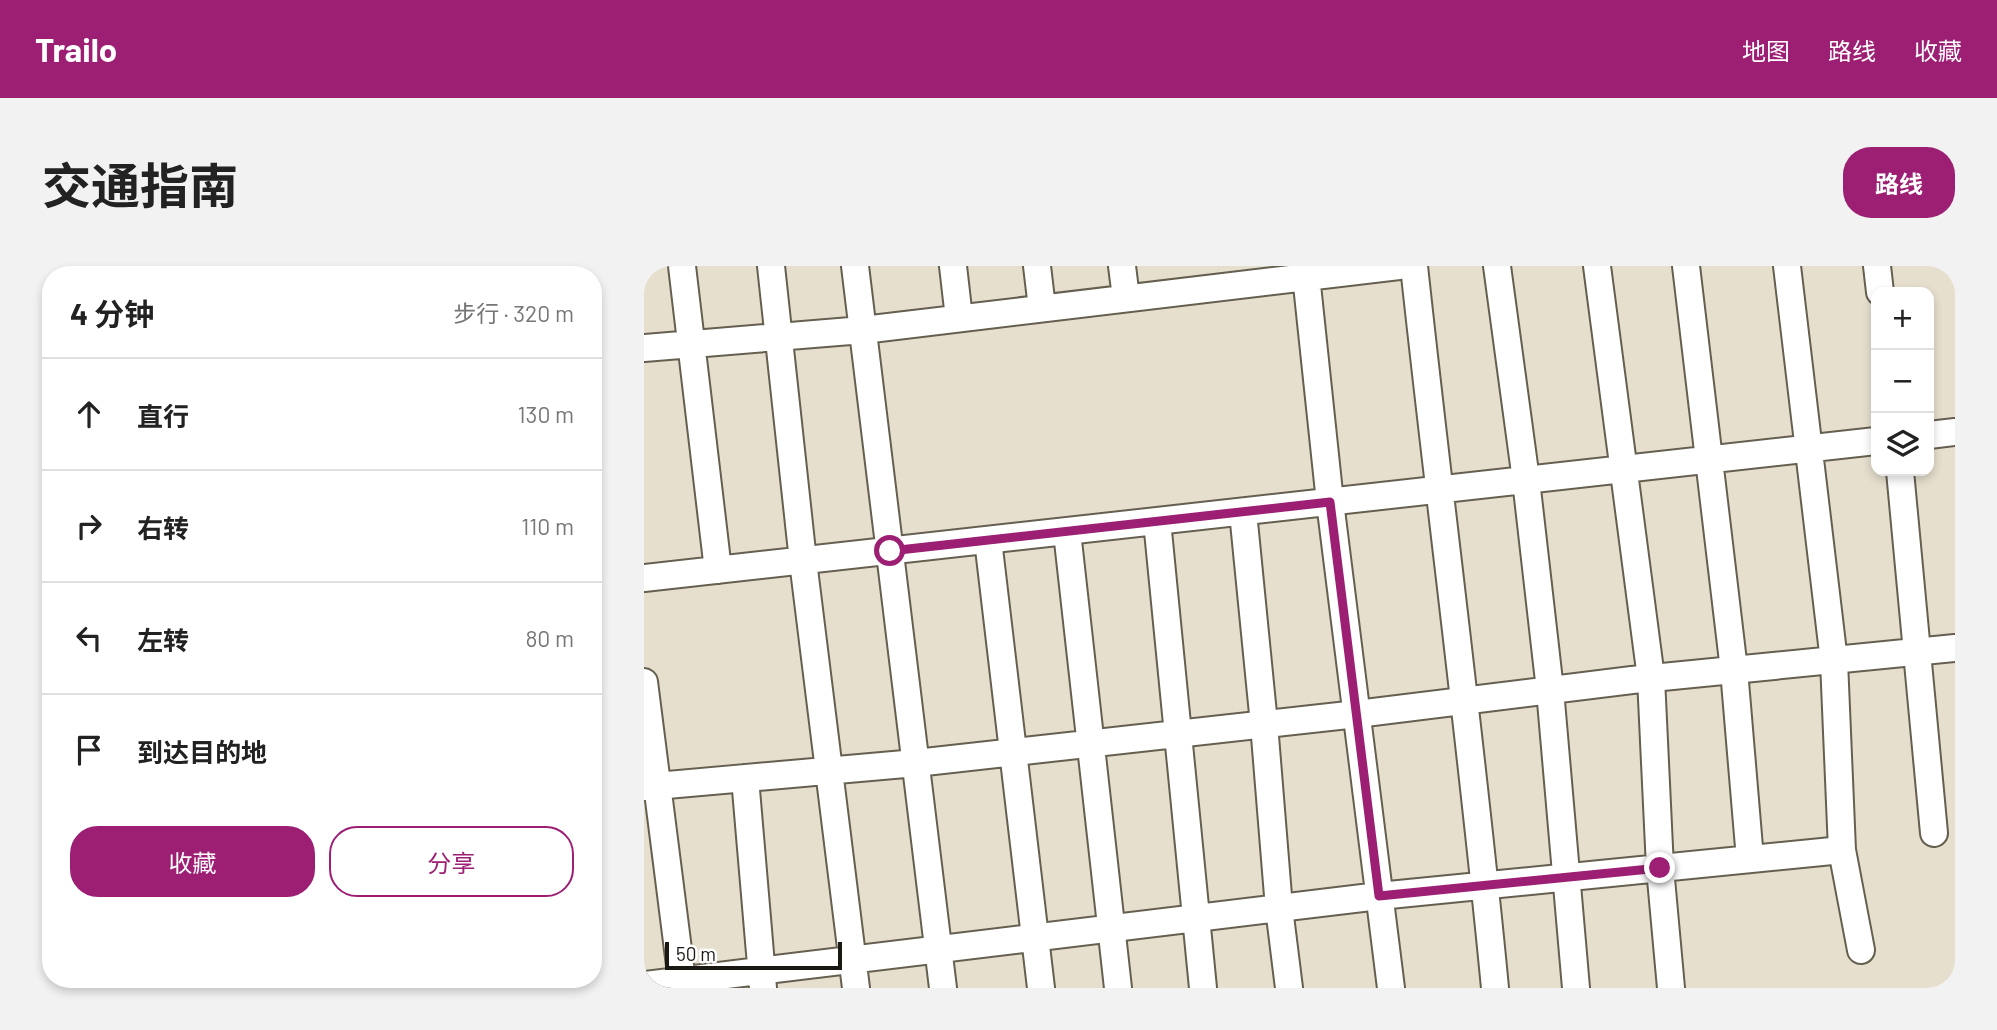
<!DOCTYPE html>
<html lang="zh">
<head>
<meta charset="utf-8">
<style>
  :root { --surface:#fff; --page:#f2f2f2; --text:#222; --muted:#767676; --line:#e0e0e0; --accent:#9d1f74 }
  body { margin:0; font-family:Barlow,"Noto Sans SC",sans-serif; background:var(--page); color:var(--text) }
  .controls { position:absolute; right:21px; top:21px; display:grid; overflow:hidden; border-radius:14px; box-shadow:0 4px 10px #0003 }
  .controls button { width:63px; height:63px; display:grid; place-items:center; padding:0; border:0; border-bottom:2px solid var(--line); background:var(--surface); color:var(--text); font:35px sans-serif }
  .scale { position:absolute; left:21px; bottom:18px; width:177px; box-sizing:border-box; padding-left:7px; border:4px solid #1a1812; border-top:0; font-size:19px; line-height:24px; white-space:nowrap; color:#1a1812; -webkit-text-stroke:5px #fff; paint-order:stroke }
  .stop { position:absolute; width:21px; height:21px; margin:-16px; border:5px solid #9d1f74; border-radius:50%; background:#fff }
  .stop.end { background:#9d1f74; border-color:#fff; box-shadow:0 2px 7px #0008 }
  .list { margin:0; padding:0; list-style:none }
  h2 { display:flex; justify-content:space-between; align-items:center; height:91px; margin:0; padding:0 28px; font-size:30px }
  h2 small { font-size:23px; font-weight:400; color:var(--muted) }
  .list li { display:grid; grid-template-columns:46px 1fr auto; gap:21px; align-items:center; box-sizing:border-box; height:112px; padding:0 28px; border-top:2px solid var(--line) }
  .list b { display:block; font-size:26px; white-space:nowrap }
  .list em { font-size:23px; font-style:normal; color:var(--muted) }
  .actions { display:flex; gap:14px; padding:21px 28px }
  .actions a { flex:1; padding:16px 0; border:2px solid var(--accent); border-radius:28px; text-align:center; font-size:24px; color:var(--accent) }
  .actions .main { background:var(--accent); color:#fff }
  .icon { flex:none; width:38px; height:38px; fill:none; stroke:currentColor; stroke-width:2; stroke-linecap:round; stroke-linejoin:round }
  .map { position:relative; flex:none; width:1311px; height:722px; overflow:hidden; border-radius:28px }
  header { display:flex; align-items:center; gap:42px; box-sizing:border-box; height:98px; padding:0 35px; background:var(--accent); color:#fff }
  header strong { font-size:33px }
  nav { display:flex; gap:38px; margin-inline-start:auto; font-size:24px }
  .intro { display:flex; align-items:center; justify-content:space-between; box-sizing:border-box; height:168px; padding:0 42px }
  h1 { margin:0; font-size:49px }
  .button { padding:18px 32px; border-radius:28px; background:var(--accent); color:#fff; font-size:24px; font-weight:700 }
  main { display:flex; gap:42px; padding:0 42px }
  aside { flex:1; background:var(--surface); border-radius:28px; box-shadow:0 4px 10px #0003 }
  .map>svg:first-child { display:block }
  .lines { fill:none; stroke-linecap:round; stroke-linejoin:round }
  .minor-casing { stroke:#655f50; stroke-width:30 }
  .minor { stroke:#fff; stroke-width:26 }
  .route { stroke:#9d1f74; stroke-width:9 }
</style>
</head>
<body>
<header>
<strong>Trailo</strong>
<nav><a>地图</a><a>路线</a><a>收藏</a></nav>
</header>
<div class="intro"><h1>交通指南</h1><a class="button">路线</a></div>
<main>
<aside>
<h2>4 分钟<small>步行 · 320 m</small></h2>
<ul class="list">
<li><svg class="icon" aria-label="ahead" viewBox="0 0 24 24"><path d="M12 20V5M6 11l6-6 6 6"/></svg><div><b>直行</b></div><em>130 m</em></li>
<li><svg class="icon" aria-label="right" viewBox="0 0 24 24"><path d="M7 20v-9h11M14 6l5 5-5 5"/></svg><div><b>右转</b></div><em>110 m</em></li>
<li><svg class="icon" aria-label="left" viewBox="0 0 24 24"><path d="M17 20v-9H6M10 6l-5 5 5 5"/></svg><div><b>左转</b></div><em>80 m</em></li>
<li><svg class="icon" aria-label="arrive" viewBox="0 0 24 24"><path d="M6 21V4h12l-3 4 3 4H6"/></svg><div><b>到达目的地</b></div></li>
</ul>
<div class="actions"><a class="main">收藏</a><a>分享</a></div>
</aside>
<div class="map">
<svg width="1311" height="722" viewBox="0 0 1311 722">
  <rect width="100%" height="100%" fill="#e6dfce"/>
  <g class="lines">
    <defs>
      <path id="minor" d="M38 0 74 304
        M127 0 159 295 212 722
        M211 0 299 722
        M309 0 315 52
        M393 0 398 42
        M478 0 482 32
        M661 0 686 236 747 722
        M770 0C796 241 828 481 851 722
        M853 0 882 214 906 424 932 722
        M953 0 1007 412 1016 602 1027 722
        M1042 0 1090 404 1106 593
        M1143 0 1190 395 1198 584 1217 684
        M1233 0 1236 26
        M0 82 219 64 755 0
        M1285 169 1311 166
        M1256 205 1290 567
        M599 246 620 458 635 642 645 722
        M513 255 559 722
        M423 266 474 722
        M344 274 397 722
        M0 312 1232 175
        M0 416 38 715
        M101 512 119 722
        M0 521 272 497 713 448 988 414 1311 382
        M0 719 735 630 1198 584"/>
    </defs>
    <use href="#minor" class="minor-casing"/>
    <use href="#minor" class="minor"/>
  </g>
  <g class="lines">
    <path class="route" d="M246 285 686 236 735 630 1016 602"/>
  </g>
</svg>
<div class="controls">
<button>+</button>
<button>−</button>
<button><svg class="icon" aria-label="layers" viewBox="0 0 24 24"><path d="M12 4l9 5-9 5-9-5zM3 14l9 5 9-5"/></svg></button>
</div>
<div class="scale">50 m</div>
<div class="stop" style="left:246px;top:285px"></div>
<div class="stop end" style="left:1016px;top:602px"></div>
</div>
</main>
</body>
</html>
